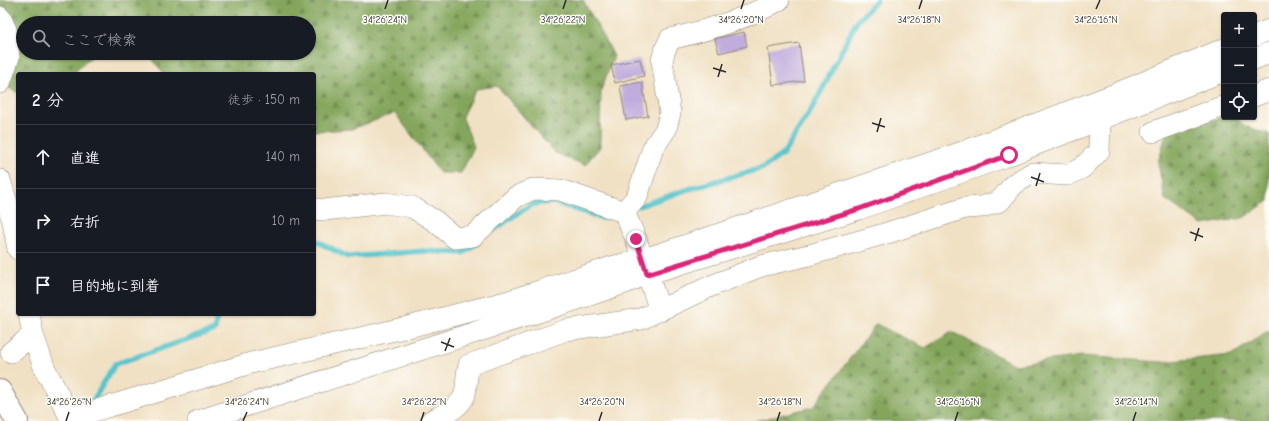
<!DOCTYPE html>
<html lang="ja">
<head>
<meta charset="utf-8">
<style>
  :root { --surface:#171b24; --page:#20242c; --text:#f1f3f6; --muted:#9ea1a6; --line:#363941 }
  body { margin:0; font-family:"Comic Neue","Klee One",sans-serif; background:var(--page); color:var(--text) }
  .controls { position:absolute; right:12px; top:12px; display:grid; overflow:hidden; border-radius:4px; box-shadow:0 1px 3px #0004 }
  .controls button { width:36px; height:36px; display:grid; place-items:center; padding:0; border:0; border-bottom:1px solid var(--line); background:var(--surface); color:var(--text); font:20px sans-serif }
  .stop { position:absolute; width:12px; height:12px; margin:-9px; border:3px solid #db2777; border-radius:50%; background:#fff }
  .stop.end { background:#db2777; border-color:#fff; box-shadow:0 1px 4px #0008 }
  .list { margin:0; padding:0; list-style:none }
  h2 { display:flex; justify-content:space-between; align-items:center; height:52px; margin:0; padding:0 16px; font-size:17px }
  h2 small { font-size:13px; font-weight:400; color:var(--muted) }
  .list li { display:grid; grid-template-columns:26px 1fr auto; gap:12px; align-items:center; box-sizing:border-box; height:64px; padding:0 16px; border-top:1px solid var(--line) }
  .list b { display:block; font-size:15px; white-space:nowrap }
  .list em { font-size:13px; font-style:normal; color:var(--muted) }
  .icon { flex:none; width:22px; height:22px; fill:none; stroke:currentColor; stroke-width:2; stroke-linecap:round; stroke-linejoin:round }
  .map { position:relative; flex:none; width:1269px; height:421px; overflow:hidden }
  .search { position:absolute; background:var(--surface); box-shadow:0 1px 3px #0004; left:16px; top:16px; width:300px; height:44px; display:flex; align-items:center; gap:10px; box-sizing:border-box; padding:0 14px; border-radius:22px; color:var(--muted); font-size:15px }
  .panel { position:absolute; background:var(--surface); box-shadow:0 1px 3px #0004; left:16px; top:72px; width:300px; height:244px; border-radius:4px }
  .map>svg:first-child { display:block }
  .forest { fill:url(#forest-firs); stroke:#586844 }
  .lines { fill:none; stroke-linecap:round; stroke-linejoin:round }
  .stream { stroke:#56c4cb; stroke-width:5.5 }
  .building { fill:#c1addd }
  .minor-casing { stroke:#8e8678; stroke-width:22 }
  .highway-casing { stroke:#8e8678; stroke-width:24 }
  .minor { stroke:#fff; stroke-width:21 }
  .highway { stroke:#fff; stroke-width:22 }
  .route { stroke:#db2777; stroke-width:5 }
  .ticks { fill:none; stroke:#2b2b2b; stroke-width:1.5 }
  .ticks-label { font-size:10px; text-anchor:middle; fill:#2b2b2b; stroke:#fdfcf7; stroke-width:3; stroke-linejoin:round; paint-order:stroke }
</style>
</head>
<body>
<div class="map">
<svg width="1269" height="421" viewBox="0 0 1269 421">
  <defs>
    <pattern id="forest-firs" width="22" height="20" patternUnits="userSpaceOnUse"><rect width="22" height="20" fill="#84a65c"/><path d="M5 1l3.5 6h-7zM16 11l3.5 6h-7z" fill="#6c874c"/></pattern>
  </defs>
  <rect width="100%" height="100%" fill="#fdfcf7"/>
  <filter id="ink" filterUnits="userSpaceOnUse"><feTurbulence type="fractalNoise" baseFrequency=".025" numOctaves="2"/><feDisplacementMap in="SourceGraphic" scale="8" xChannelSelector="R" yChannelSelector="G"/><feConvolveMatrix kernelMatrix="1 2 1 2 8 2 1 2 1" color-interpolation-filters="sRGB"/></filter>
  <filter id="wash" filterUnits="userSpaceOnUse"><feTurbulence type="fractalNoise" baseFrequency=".012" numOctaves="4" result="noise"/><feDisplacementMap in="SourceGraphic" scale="16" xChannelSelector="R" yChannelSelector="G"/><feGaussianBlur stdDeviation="0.9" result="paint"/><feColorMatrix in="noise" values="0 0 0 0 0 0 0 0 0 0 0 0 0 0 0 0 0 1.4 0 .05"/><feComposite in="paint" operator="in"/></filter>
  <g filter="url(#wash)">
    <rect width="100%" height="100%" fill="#f1e1c4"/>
    <path class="forest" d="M0 0H583L614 56 601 90 600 147 585 165 555 153 497 86 476 89 462 116 474 147 461 173H440L395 113 352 129 314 131V74H164L148 53H309V23H23V53H95L73 74H18V93L9 88 0 61Z
      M1224 117H1236L1245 126 1269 134V201L1243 218 1202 225 1165 199 1158 163 1166 134Z
      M876 324 925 348 952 332 1015 365 1082 356 1162 362 1232 355 1269 330V421H755L813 407Z"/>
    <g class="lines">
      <path class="stream" d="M639 206 689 189 763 168 783 154 813 107 857 21 877 0
        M495 229 515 215 533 204 553 202 602 218 611 215
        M314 240 348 257 424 251 463 253 477 243
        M90 406 115 364 215 330 217 314"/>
    </g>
    <g id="blocks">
      <path class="building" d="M744 32 747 46 719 53 715 39Z
        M799 43 804 81 773 85 768 48Z
        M640 59 644 76 615 83 611 65Z
        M642 82 648 116 626 120 620 86Z"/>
    </g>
  </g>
  <g filter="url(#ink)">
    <use href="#blocks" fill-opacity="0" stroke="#8e8678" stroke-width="1"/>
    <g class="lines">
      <defs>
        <path id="minor" d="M0 17 6 30 9 57 0 83
          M1254 36 1269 30
          M1254 59 1269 53
          M1254 96 1269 90
          M1153 132 1224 106
          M0 180 13 222 18 249
          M314 209 324 210 386 203 412 207 435 221 455 238 473 236 516 197 533 189 560 190 624 212 637 197 653 148 666 129 670 113 662 60 665 50 670 39C705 31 749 18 779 0
          M624 212 636 239 660 311
          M29 314 33 335 44 367 72 421
          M11 352 33 335
          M81 415 251 363 408 327 506 302 615 266 642 260 954 155 1118 93 1224 49
          M198 421 554 307 625 283 647 274 859 209 1009 155 1224 71
          M431 421C442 415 461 408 465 394 467 384 466 375 469 365L566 330 641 319 711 286 761 266 809 255 884 234 965 208 982 207 1000 201 1014 184 1032 173 1068 175 1082 168 1099 151 1100 120"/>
        <path id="highway" d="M0 391 17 421"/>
      </defs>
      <use href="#minor" class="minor-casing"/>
      <use href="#highway" class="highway-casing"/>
      <use href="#minor" class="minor"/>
      <use href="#highway" class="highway"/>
    </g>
  </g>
  <g class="lines" filter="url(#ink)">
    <path class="route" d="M636 239 647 274 859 209 1009 155"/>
  </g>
  <path class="ticks" d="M385 9 388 0M563 9 566 0M741 9 744 0M919 9 922 0M1096 9 1100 0M713 68 726 72M718 77 722 64M872 123 885 127M877 132 881 118M1031 177 1044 182M1036 186 1040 173M1190 232 1203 237M1195 241 1199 228M441 342 454 347M445 351 450 338M66 421 69 412M243 421 247 412M421 421 424 412M599 421 602 412M777 421 780 412M955 421 958 412M1133 421 1136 412"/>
  <g class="ticks-label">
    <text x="385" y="23">34°26'24"N</text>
    <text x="563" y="23">34°26'22"N</text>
    <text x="741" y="23">34°26'20"N</text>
    <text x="919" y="23">34°26'18"N</text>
    <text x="1096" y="23">34°26'16"N</text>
    <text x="69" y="405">34°26'26"N</text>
    <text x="247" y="405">34°26'24"N</text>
    <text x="424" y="405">34°26'22"N</text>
    <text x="602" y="405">34°26'20"N</text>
    <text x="780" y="405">34°26'18"N</text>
    <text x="958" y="405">34°26'16"N</text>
    <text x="1136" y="405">34°26'14"N</text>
  </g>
</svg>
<div class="controls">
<button>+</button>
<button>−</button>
<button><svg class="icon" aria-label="locate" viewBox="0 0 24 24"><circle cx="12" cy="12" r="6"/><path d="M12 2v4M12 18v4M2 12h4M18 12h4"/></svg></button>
</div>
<div class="stop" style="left:1009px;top:155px"></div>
<div class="stop end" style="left:636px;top:239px"></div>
<div class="search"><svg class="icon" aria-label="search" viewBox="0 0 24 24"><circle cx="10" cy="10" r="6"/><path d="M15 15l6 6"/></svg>ここで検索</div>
<section class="panel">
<h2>2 分<small>徒歩 · 150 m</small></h2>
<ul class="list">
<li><svg class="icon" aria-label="ahead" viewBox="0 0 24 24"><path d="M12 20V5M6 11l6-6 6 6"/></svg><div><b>直進</b></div><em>140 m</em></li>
<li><svg class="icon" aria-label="right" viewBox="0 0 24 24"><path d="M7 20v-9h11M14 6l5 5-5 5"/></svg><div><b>右折</b></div><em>10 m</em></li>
<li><svg class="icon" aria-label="arrive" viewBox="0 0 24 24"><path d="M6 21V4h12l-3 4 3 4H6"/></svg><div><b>目的地に到着</b></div></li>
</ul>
</section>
</div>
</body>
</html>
